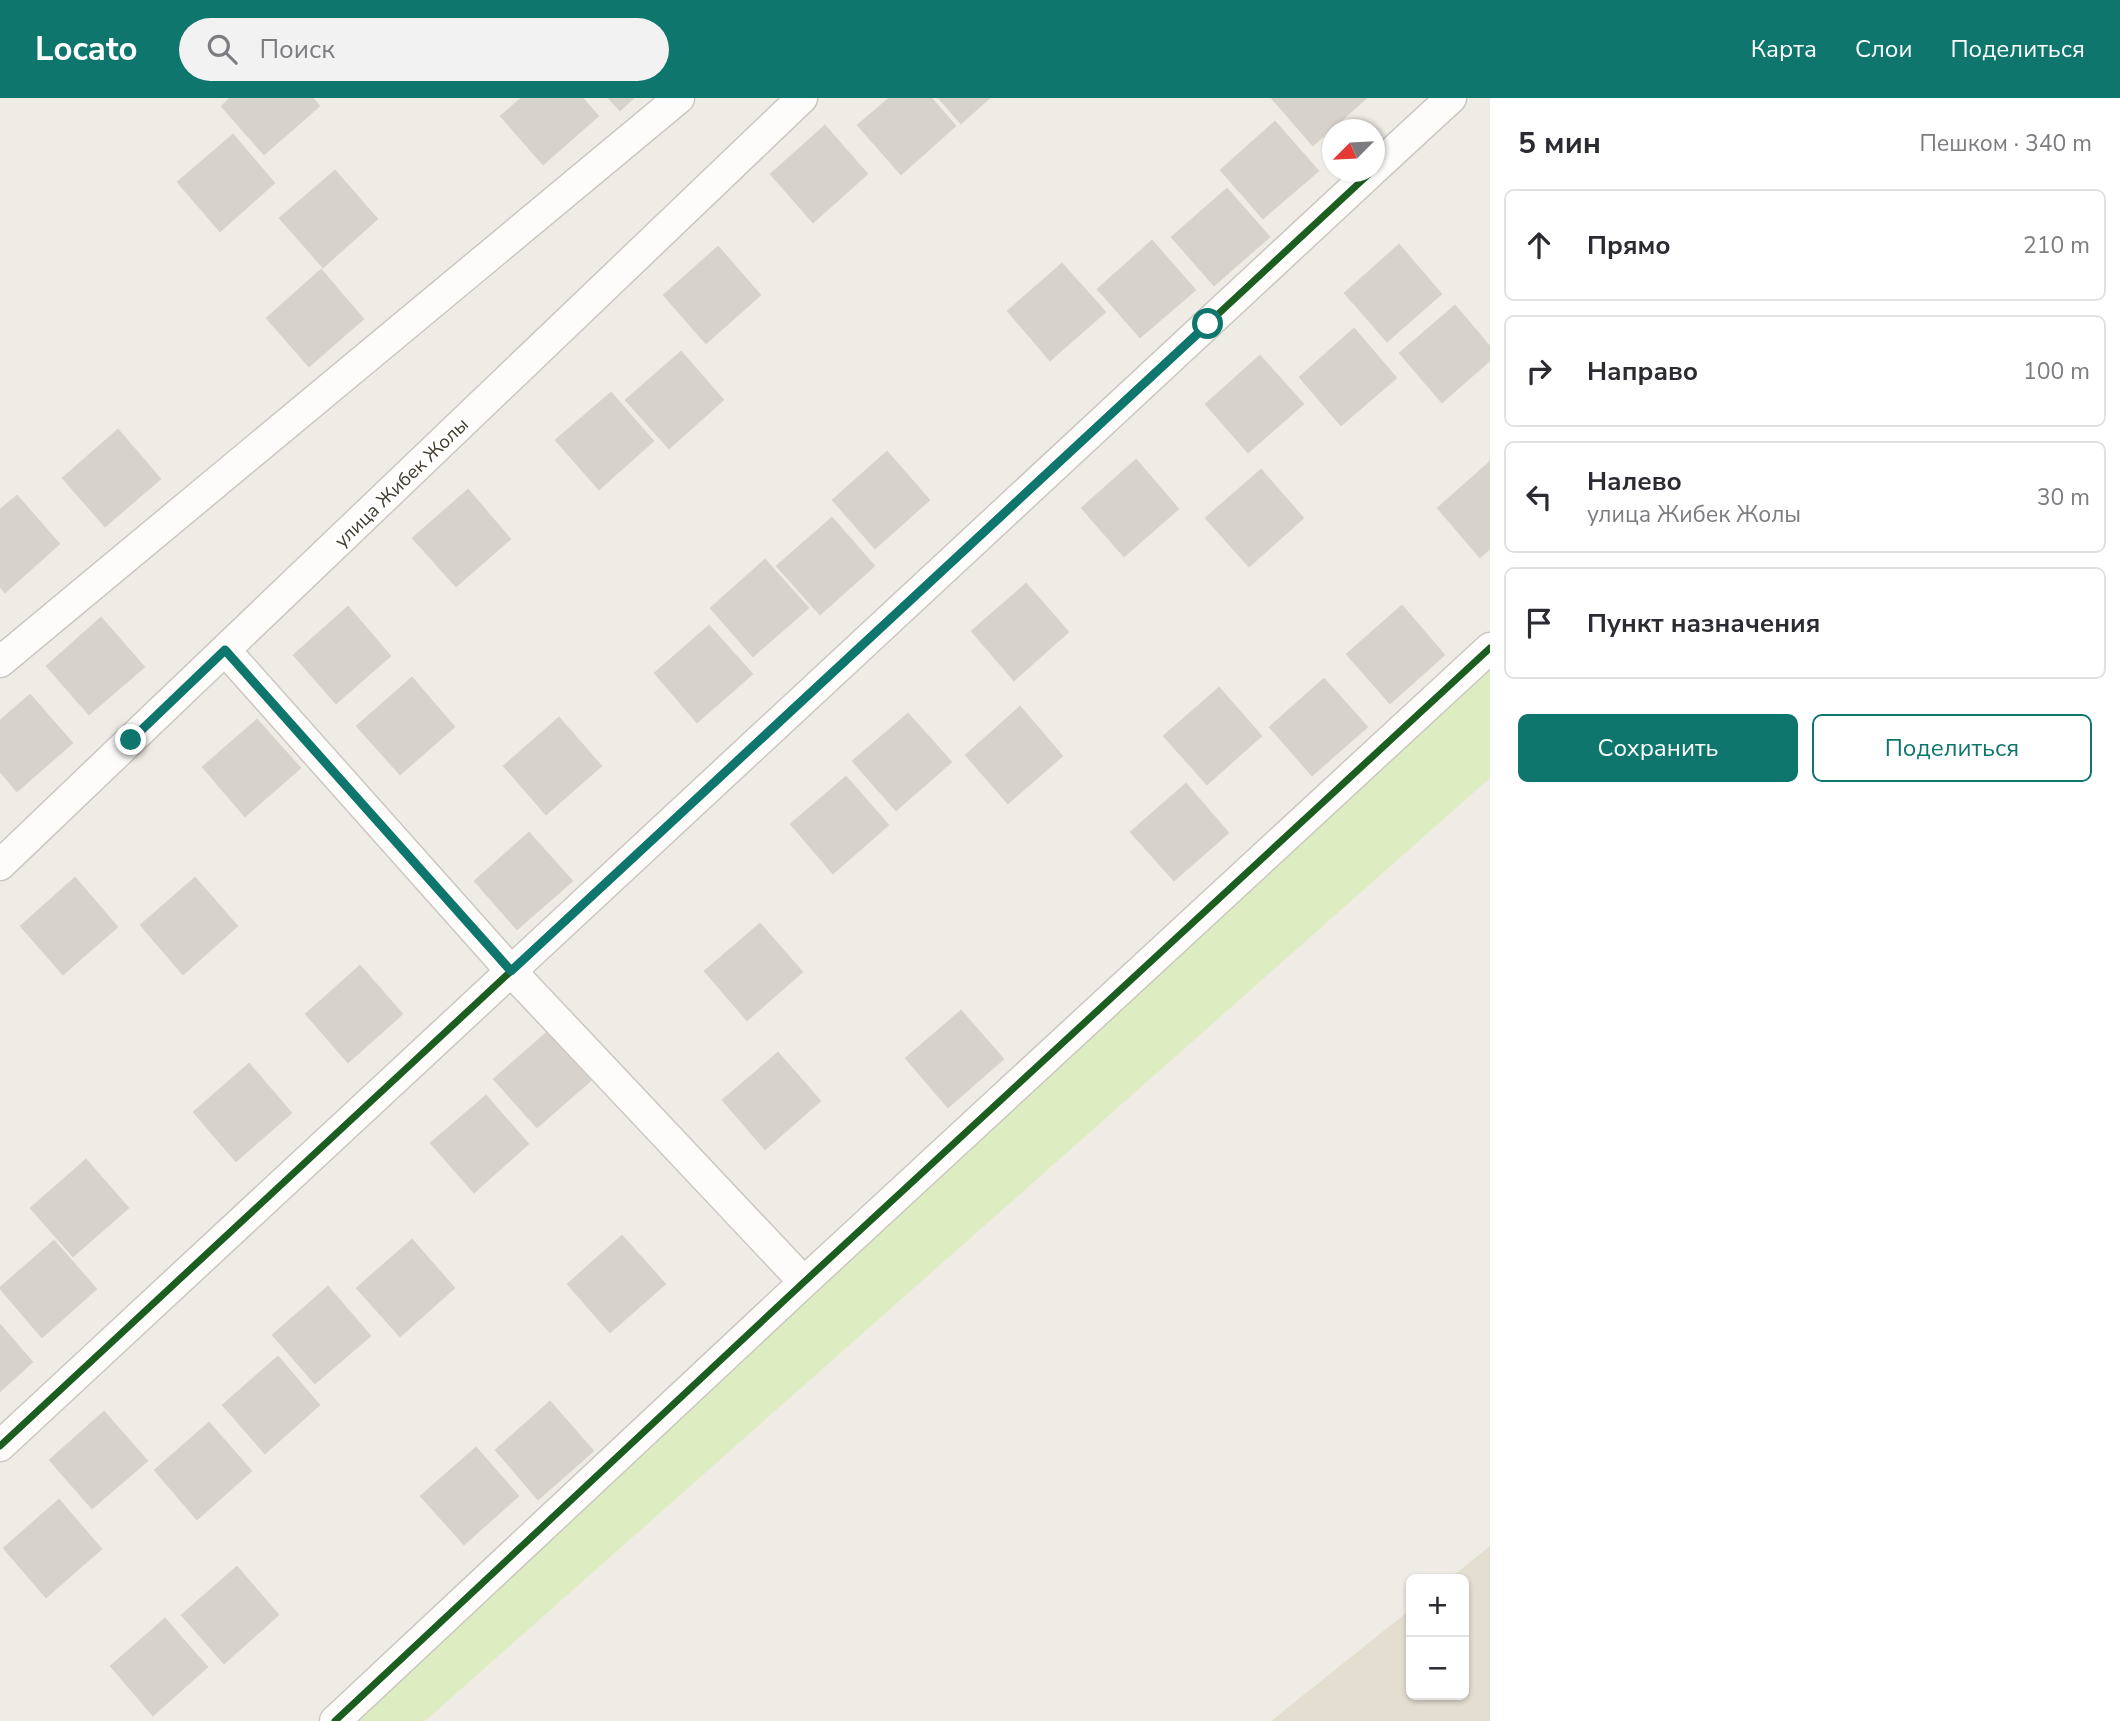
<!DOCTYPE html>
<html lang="ru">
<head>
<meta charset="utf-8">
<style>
  :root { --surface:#fff; --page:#f2f2f3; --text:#2b2b33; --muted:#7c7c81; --line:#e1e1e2; --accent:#0f766e }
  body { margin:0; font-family:"Nunito Sans",sans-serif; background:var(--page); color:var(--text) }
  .controls { position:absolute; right:21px; bottom:21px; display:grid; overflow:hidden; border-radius:10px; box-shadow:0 2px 5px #0004 }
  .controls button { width:63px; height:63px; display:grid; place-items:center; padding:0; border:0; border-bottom:2px solid var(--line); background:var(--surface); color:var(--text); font:35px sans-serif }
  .compass { position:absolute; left:1322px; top:21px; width:63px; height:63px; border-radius:50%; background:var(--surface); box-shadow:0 2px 5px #0004; rotate:246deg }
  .stop { position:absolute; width:21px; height:21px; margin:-16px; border:5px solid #0f766e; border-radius:50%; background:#fff }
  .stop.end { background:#0f766e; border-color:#fff; box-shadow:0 2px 7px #0008 }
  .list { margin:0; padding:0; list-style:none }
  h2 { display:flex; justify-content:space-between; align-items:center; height:91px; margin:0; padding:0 28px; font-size:30px }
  h2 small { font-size:23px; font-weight:400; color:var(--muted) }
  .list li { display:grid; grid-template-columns:46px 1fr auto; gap:21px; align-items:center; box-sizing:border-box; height:112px; margin:0 14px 14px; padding:0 14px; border:2px solid var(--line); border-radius:10px }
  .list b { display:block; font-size:26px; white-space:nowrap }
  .list p { margin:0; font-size:23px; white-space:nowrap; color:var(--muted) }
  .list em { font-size:23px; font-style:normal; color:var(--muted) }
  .actions { display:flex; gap:14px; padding:21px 28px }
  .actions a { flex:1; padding:16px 0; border:2px solid var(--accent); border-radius:10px; text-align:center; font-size:24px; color:var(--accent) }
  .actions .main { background:var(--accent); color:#fff }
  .icon { flex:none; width:38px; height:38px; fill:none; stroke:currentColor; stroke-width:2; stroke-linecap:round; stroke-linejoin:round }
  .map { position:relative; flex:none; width:1490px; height:1623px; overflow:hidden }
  header { display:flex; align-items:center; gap:42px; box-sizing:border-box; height:98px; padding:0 35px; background:var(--accent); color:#fff }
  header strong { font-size:33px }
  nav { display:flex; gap:38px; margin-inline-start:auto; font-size:24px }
  .search { width:490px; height:63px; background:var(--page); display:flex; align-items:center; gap:18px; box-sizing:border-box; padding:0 24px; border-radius:38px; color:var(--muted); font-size:26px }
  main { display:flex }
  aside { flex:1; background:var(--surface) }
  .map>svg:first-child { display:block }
  .residential { fill:#e4ded1 }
  .green { fill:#ddedc1 }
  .building { fill:#d7d3cc; stroke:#d7d3cb; stroke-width:2 }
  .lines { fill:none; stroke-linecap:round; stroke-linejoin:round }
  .street-casing { stroke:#cbc8c1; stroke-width:33 }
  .street { stroke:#fdfcfb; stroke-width:30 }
  .cycleway-casing { stroke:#fff; stroke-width:11 }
  .cycleway { stroke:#1b5e20; stroke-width:7 }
  .route { stroke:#0f766e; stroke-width:9 }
  .labels { text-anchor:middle; stroke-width:7; stroke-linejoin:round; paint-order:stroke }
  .street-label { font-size:19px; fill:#443c31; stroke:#fff }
</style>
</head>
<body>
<header>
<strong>Locato</strong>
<div class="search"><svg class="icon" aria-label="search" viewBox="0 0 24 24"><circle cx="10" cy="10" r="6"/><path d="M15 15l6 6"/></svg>Поиск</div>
<nav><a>Карта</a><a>Слои</a><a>Поделиться</a></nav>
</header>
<main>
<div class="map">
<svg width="1490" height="1623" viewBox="0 0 1490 1623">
  <rect width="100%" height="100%" fill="#efece5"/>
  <path class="residential" d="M1490 1448V1623H1271L1411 1511V1597H1464V1481H1449Z"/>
  <path class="green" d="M1490 552V680L425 1623H337Z"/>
  <path class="building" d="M231 0H312L319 8 264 56 222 8Z
    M522 0H582L598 18 543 66 501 18Z
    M609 0H633L620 12Z
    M890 0H931L955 28 901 76 858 27Z
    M939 0H989L961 25Z
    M1272 0H1366L1313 47Z
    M1275 24 1318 73 1263 120 1221 72Z
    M825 28 867 76 813 124 771 76Z
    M233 37 274 85 220 133 178 84Z
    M335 73 377 121 323 169 280 120Z
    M1227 91 1269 139 1214 187 1172 139Z
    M1152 143 1195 192 1140 239 1098 191Z
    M1399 147 1441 196 1387 243 1345 195Z
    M718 149 760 197 706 245 664 197Z
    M1062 166 1105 214 1050 262 1008 213Z
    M321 172 363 221 309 268 267 220Z
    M1455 208 1490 249V262L1442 304 1400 255Z
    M1354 231 1396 280 1341 327 1300 279Z
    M681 254 723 302 669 350 626 302Z
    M1260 258 1303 306 1248 354 1206 306Z
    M611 295 653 343 599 391 556 342Z
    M118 332 160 381 105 428 63 380Z
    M887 354 929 402 875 450 833 402Z
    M1136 362 1178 411 1124 458 1082 410Z
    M1490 364V450L1480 459 1438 410Z
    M1261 372 1303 420 1249 468 1206 420Z
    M468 392 510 441 456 488 413 440Z
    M17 398 59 446 5 494 0 488V412Z
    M832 420 874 468 820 516 777 468Z
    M765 462 808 510 753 558 711 510Z
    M1026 486 1068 534 1014 582 972 533Z
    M1402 508 1444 557 1390 605 1347 556Z
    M348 509 390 558 336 605 294 557Z
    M101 520 144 569 89 616 47 568Z
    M709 528 752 576 697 624 655 575Z
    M412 580 454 629 400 676 357 628Z
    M1324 581 1367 629 1312 677 1270 629Z
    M1219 590 1261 638 1207 686 1164 638Z
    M30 597 72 645 17 693 0 673V623Z
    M1020 609 1062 658 1008 705 966 657Z
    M908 616 951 664 896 712 853 663Z
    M559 620 601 668 546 716 504 668Z
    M257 622 300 670 245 718 203 669Z
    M846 679 888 727 833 775 791 726Z
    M1186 686 1228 735 1174 782 1131 734Z
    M529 735 572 783 517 831 475 783Z
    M75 780 117 829 63 876 21 828Z
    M195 780 237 828 183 876 141 827Z
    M760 826 802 874 747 922 705 873Z
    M360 868 402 916 348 964 306 916Z
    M961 913 1003 961 948 1009 906 960Z
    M549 933 591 982 537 1029 494 981Z
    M778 955 820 1003 765 1051 723 1002Z
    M249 966 291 1015 236 1063 194 1014Z
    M486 998 528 1046 474 1094 431 1045Z
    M86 1062 128 1110 73 1158 31 1110Z
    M622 1138 665 1186 610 1234 568 1186Z
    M412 1142 454 1190 400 1238 357 1190Z
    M54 1143 96 1191 42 1239 0 1190Z
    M328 1189 370 1238 315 1285 273 1237Z
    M0 1227 32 1264 0 1293Z
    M278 1259 319 1307 265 1355 223 1307Z
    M550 1304 593 1353 538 1401 496 1352Z
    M104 1314 147 1363 92 1410 50 1362Z
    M209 1325 251 1373 197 1421 155 1372Z
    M476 1350 518 1398 464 1446 421 1398Z
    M59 1402 101 1451 46 1499 4 1450Z
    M237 1469 278 1517 224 1565 182 1517Z
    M165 1521 207 1569 153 1617 111 1568Z"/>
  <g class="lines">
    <defs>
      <path id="street" d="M1374 71 1451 0
        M225 552 511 873 804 1184
        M0 564 679 0
        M0 767 802 0
        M0 1348 1371 74
        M335 1623 804 1184 1490 550"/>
    </defs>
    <use href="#street" class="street-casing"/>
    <use href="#street" class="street"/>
    <defs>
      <path id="cycleway" d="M0 1348 1371 74
        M335 1623 804 1184 1490 550"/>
    </defs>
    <use href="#cycleway" class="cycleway-casing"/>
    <use href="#cycleway" class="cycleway"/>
  </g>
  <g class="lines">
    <path class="route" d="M131 642 225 552 511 873 1208 226"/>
  </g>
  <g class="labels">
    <g class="street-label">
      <text transform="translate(401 384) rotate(-44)" y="7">улица Жибек Жолы</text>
    </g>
  </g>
</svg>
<div class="controls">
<button>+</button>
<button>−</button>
</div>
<svg class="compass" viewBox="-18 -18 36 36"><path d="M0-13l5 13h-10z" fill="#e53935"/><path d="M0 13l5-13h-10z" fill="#7c7c81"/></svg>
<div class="stop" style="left:1208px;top:226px"></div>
<div class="stop end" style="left:131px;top:642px"></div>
</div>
<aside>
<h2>5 мин<small>Пешком · 340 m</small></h2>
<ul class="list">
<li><svg class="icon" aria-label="ahead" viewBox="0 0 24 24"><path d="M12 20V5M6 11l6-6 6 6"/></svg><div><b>Прямо</b></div><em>210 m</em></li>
<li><svg class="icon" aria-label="right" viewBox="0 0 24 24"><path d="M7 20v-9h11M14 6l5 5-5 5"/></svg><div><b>Направо</b></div><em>100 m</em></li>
<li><svg class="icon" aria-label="left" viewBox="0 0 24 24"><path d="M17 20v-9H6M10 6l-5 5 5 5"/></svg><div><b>Налево</b><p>улица Жибек Жолы</p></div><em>30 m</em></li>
<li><svg class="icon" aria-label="arrive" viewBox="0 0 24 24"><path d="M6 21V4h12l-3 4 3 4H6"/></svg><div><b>Пункт назначения</b></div></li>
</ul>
<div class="actions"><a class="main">Сохранить</a><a>Поделиться</a></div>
</aside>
</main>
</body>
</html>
